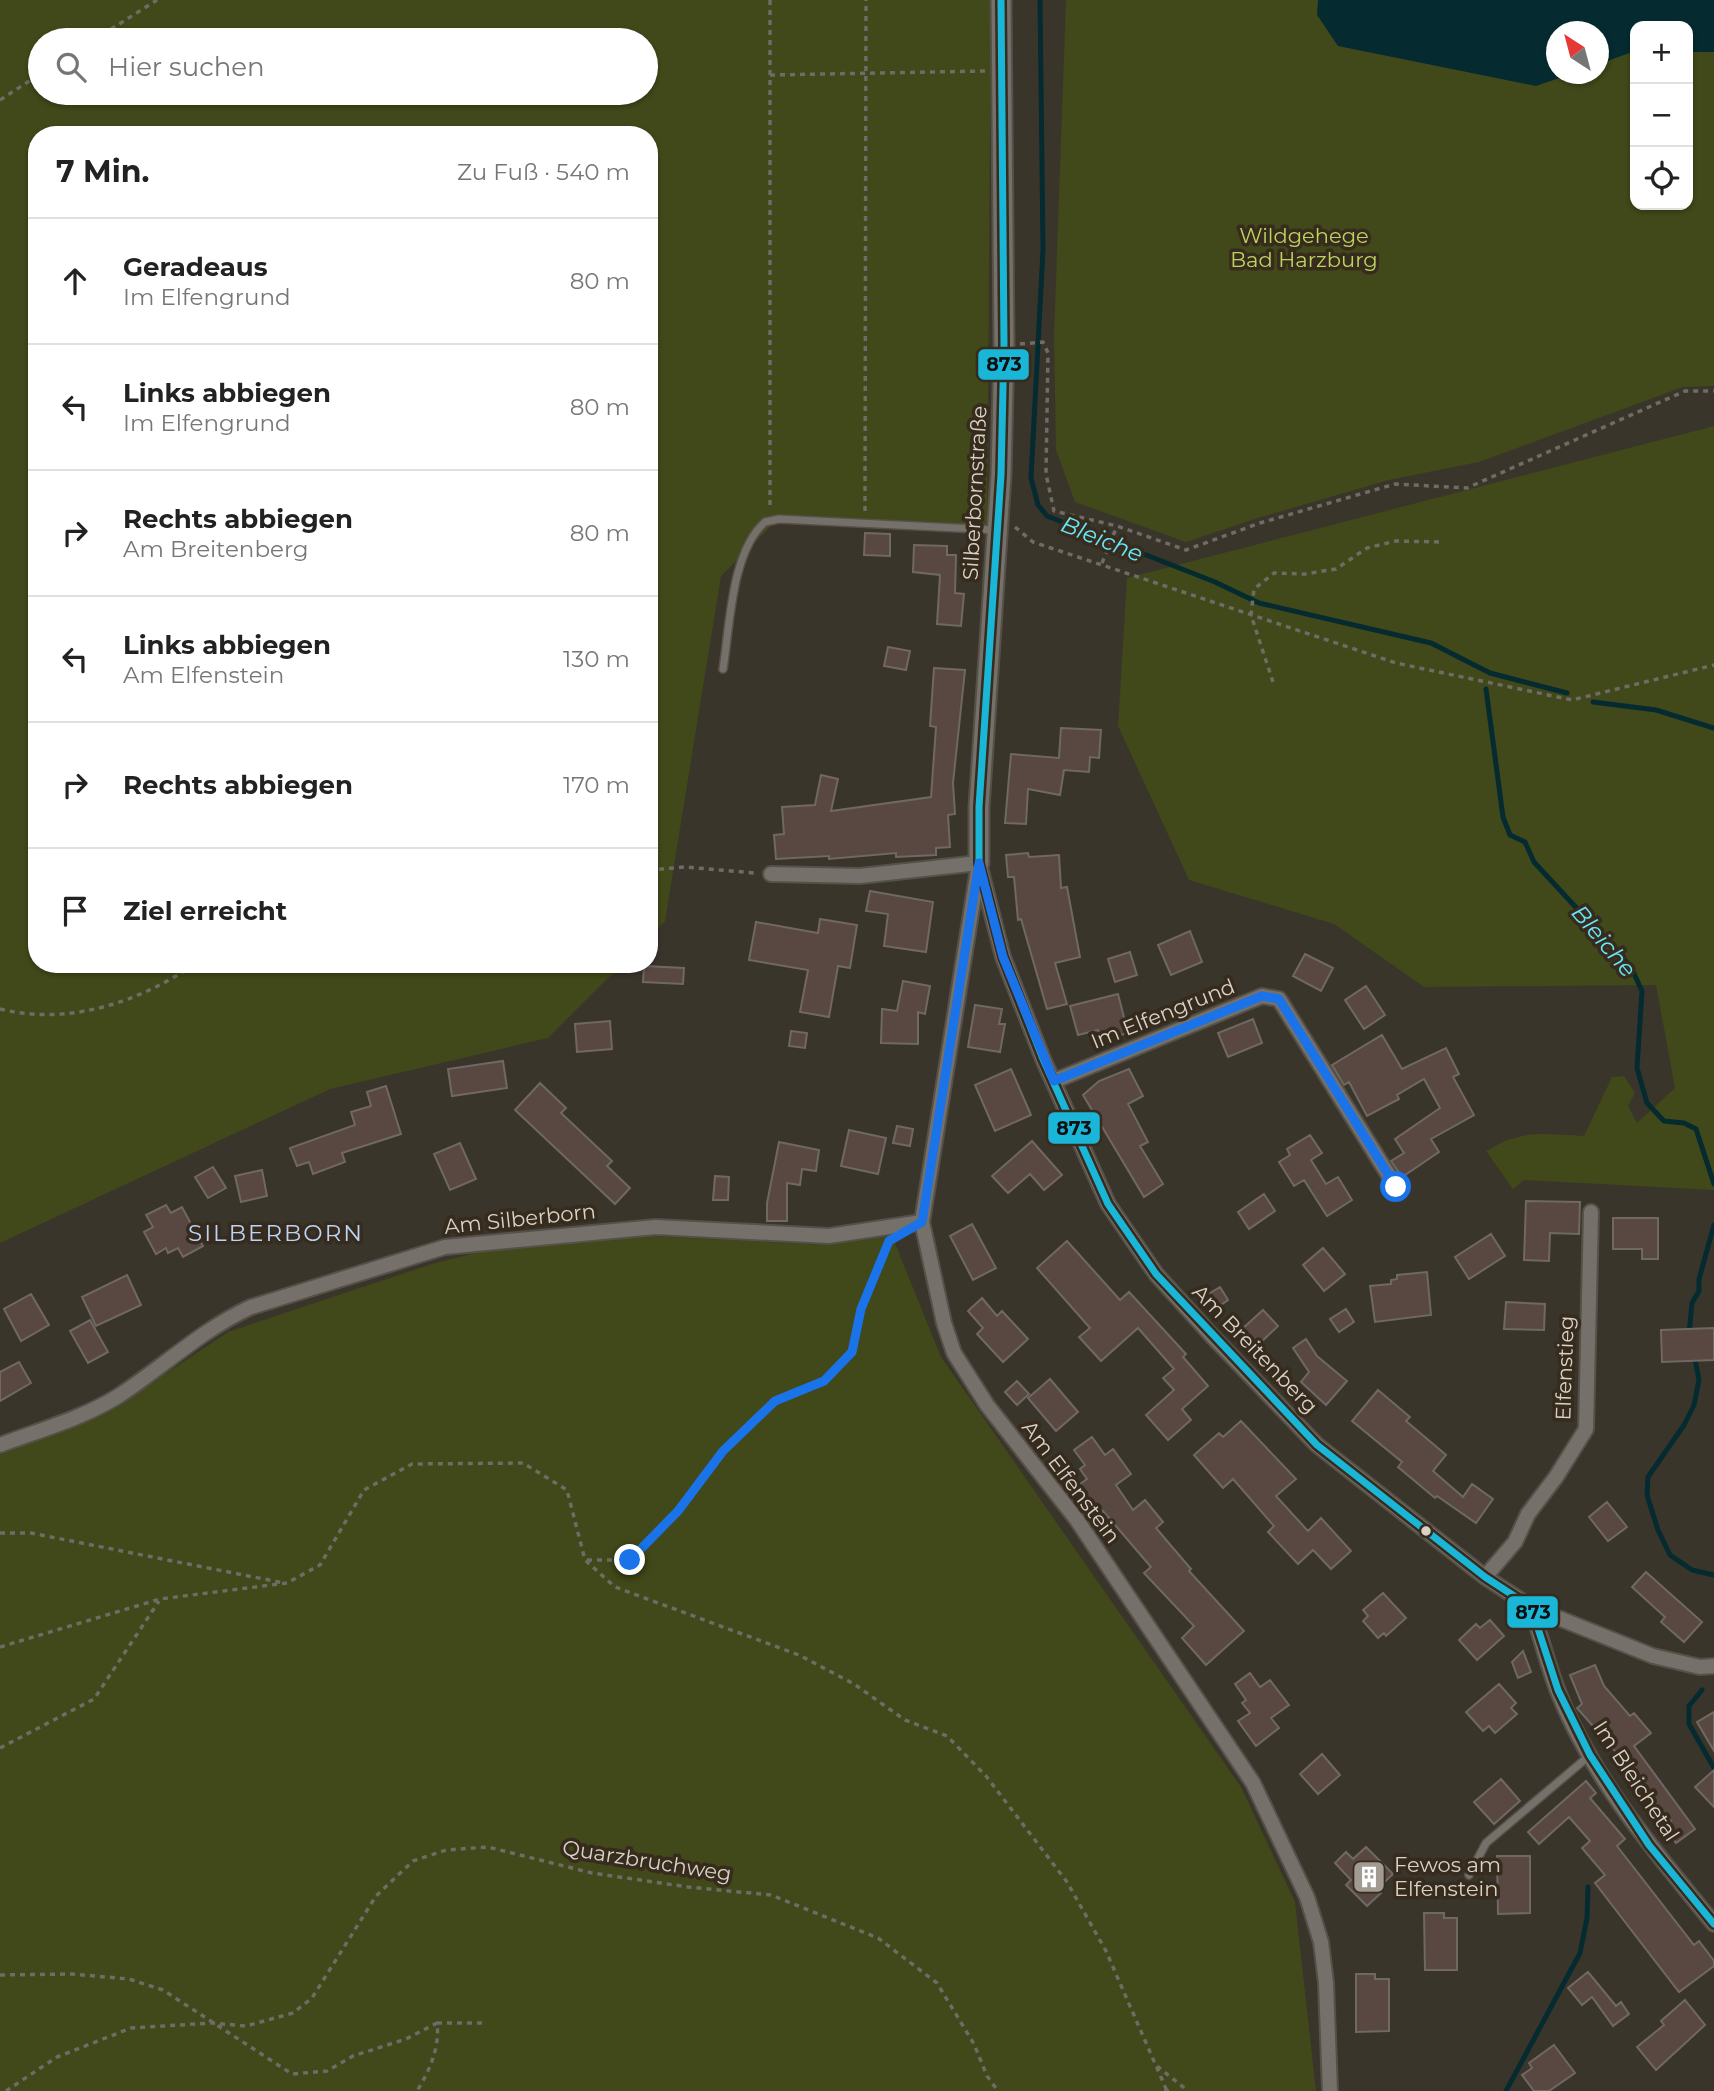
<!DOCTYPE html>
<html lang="de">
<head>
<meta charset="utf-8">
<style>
  :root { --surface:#fff; --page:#f2f2f2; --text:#222; --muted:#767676; --line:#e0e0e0 }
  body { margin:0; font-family:Montserrat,sans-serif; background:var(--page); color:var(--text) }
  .controls { position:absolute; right:21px; top:21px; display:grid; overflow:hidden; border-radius:14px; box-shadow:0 2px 5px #0004 }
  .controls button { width:63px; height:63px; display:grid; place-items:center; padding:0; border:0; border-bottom:2px solid var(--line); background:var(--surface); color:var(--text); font:35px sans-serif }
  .compass { position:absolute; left:1546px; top:21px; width:63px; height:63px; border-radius:50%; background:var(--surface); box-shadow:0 2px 5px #0004; rotate:324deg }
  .stop { position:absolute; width:21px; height:21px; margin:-16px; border:5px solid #1a73e8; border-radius:50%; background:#fff }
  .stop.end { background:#1a73e8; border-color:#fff; box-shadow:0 2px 7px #0008 }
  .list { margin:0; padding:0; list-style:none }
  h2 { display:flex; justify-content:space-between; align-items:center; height:91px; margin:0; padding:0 28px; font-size:30px }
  h2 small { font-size:23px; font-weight:400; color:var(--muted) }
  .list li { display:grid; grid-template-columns:46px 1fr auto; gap:21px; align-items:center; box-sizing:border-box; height:126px; padding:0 28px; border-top:2px solid var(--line) }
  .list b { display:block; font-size:26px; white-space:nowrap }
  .list p { margin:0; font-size:23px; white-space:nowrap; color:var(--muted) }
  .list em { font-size:23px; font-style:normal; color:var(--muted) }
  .icon { flex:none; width:38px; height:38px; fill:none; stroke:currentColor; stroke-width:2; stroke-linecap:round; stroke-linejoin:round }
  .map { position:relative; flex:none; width:1714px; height:2091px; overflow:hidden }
  .search { position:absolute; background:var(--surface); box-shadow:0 2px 5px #0004; left:28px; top:28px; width:630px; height:77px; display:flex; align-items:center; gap:18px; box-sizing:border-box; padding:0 24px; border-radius:38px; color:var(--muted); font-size:26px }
  .panel { position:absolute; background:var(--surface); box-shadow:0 2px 5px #0004; left:28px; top:126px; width:630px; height:847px; border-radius:28px }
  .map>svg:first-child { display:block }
  .green { fill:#414819; fill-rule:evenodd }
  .water { fill:#052b30 }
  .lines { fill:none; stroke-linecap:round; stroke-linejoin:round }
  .stream { stroke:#052b30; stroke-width:5 }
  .building { fill:#594841; stroke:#6f6863; stroke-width:2 }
  .lane-casing { stroke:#555048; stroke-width:10 }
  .street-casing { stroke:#555048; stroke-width:18 }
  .secondary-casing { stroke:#555048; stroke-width:23 }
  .path { stroke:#6f6b65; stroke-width:3.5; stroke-dasharray:5 5; stroke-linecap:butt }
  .lane { stroke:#75706a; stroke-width:7 }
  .street { stroke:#75706a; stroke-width:14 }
  .secondary { stroke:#75706a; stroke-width:19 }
  .bus-1-casing { stroke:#362b1c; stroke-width:12 }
  .bus-1 { stroke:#1ab6d8; stroke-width:7 }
  .route { stroke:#1a73e8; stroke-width:9 }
  .bus-dot { fill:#d8d2c8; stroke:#362b1c; stroke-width:2.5 }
  .labels { text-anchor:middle; stroke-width:7; stroke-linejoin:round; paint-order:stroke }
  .park-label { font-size:21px; fill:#bdd35f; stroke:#362b1c }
  .street-label { font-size:21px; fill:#d8d2c8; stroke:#362b1c }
  .poi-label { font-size:21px; fill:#d8d2c8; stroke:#362b1c; text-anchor:start }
  .water-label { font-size:23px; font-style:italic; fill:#67e7fa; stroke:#362b1c }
  .neighbourhood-label { font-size:23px; letter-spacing:2px; fill:#b8d4f9; stroke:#362b1c }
  .line-badge { stroke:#362b1c; stroke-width:2.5 }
  .pale-badge-label { font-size:19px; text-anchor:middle; font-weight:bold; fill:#111 }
</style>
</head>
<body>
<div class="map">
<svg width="1714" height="2091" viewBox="0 0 1714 2091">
  <rect width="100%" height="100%" fill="#3a352b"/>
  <path class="green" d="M0 0H991L987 533 774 523 721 576 665 921 649 937V135H37V964H622L548 1038 330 1089 0 1243ZM40 40H646V93H40Z
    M1066 0H1714V386L1683 387 1479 462 1389 480 1258 518 1186 542 1075 502 1056 450 1054 336ZM1635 26H1688V205H1635ZM1556 32H1598V74H1556Z
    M1714 426V1190L1524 1180 1513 1189 1486 1151C1521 1129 1545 1134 1584 1136L1612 1077 1624 1076 1635 1093 1628 1106 1637 1123 1675 1088 1656 985 1424 987 1334 924 1189 880 1118 726 1127 578Z
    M648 1236 827 1245 892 1236 941 1357 1241 1787 1295 1902 1316 2091H0V1455L113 1409 228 1332 432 1264 475 1253Z"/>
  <path class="water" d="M1318 0H1714V52H1688V26H1635V51L1599 64 1598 32H1556V74H1571L1536 86 1338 46 1317 15Z"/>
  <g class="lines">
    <path class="stream" d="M1040 0 1043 250 1031 478 1038 505 1047 516 1215 582 1259 603 1431 643 1490 673 1567 693
      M1486 689 1503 817 1510 835 1525 842 1534 862 1631 967 1642 991 1637 1068 1647 1103 1664 1121 1684 1123 1696 1129 1714 1184
      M1593 702 1656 710 1714 728
      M1689 1334 1692 1303 1699 1291V1279L1714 1225
      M1694 1354 1699 1380 1694 1405 1684 1425 1648 1477 1647 1495 1658 1530 1670 1555 1692 1570 1714 1575
      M1702 1690 1689 1706V1724L1714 1768
      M1506 2091 1580 1953 1587 1918 1588 1887"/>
  </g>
  <path class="building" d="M865 533 890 534V556L864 555Z
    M914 545 947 546V555H956L955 593 964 594 961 626 937 624 940 575 913 572Z
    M888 647 910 651 906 670 884 666Z
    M934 668 965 670 953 783 955 814 948 815 950 847 936 848V855L896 857V853L829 859V856L776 859 774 835 784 834 782 807 815 805 821 775 838 779 831 811 931 797 936 727 930 726Z
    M1061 728 1101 730 1099 758 1090 757 1089 772 1064 770 1060 795 1028 789 1026 824 1005 823 1011 754 1059 758Z
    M1028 853 1029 857 1059 855 1061 888 1067 887 1080 957 1055 963 1067 1004 1047 1009 1021 919 1018 920 1014 877H1008L1006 855Z
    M870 891 933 902 926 952 884 946 888 914 866 911Z
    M820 919 857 925 850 968 838 966 829 1017 800 1012 808 970 749 960 756 922 818 933Z
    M1190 931 1202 962 1171 975 1158 945Z
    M1130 952 1137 975 1115 982 1108 959Z
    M1305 954 1333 968 1321 991 1293 976Z
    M644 966 684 968 683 984 643 982Z
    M903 981 930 986 925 1014 918 1012V1044L881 1043 882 1009 897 1011Z
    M1366 986 1385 1015 1364 1029 1345 1000Z
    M1118 994 1128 1033 1101 1040 1098 1030 1078 1035 1070 1006Z
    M975 1005 1002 1009 999 1024H1005L1000 1052 968 1047Z
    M1253 1019 1262 1043 1228 1057 1218 1033Z
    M610 1021 612 1049 577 1052 575 1024Z
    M791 1031 807 1033 805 1048 789 1046Z
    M1382 1035 1402 1069 1446 1048 1459 1074 1453 1077 1474 1115 1431 1139 1439 1152 1402 1177 1391 1161 1404 1153 1395 1139 1440 1108 1424 1079 1397 1095 1399 1099 1367 1116 1349 1082 1344 1085 1332 1065Z
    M503 1061 507 1088 452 1096 448 1069Z
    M1011 1069 1031 1115 995 1131 975 1085Z
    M1129 1069 1143 1096 1128 1104 1148 1142 1140 1146 1163 1184 1144 1197 1083 1095 1099 1081Z
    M540 1083 566 1108 561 1113 612 1161 607 1166 630 1188 615 1204 515 1110Z
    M386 1086 401 1134 342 1153 345 1162 313 1174 309 1162 297 1166 290 1148 355 1125 351 1112 371 1106 367 1092Z
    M897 1126 913 1129 910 1146 893 1143Z
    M849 1130 886 1138 878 1174 841 1166Z
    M1310 1135 1322 1153 1311 1160 1326 1184 1338 1177 1352 1200 1327 1216 1304 1180 1294 1186 1279 1162 1290 1155 1287 1149Z
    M1032 1141 1062 1175 1044 1190 1030 1174 1008 1193 992 1176Z
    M779 1142 819 1150 816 1171 802 1169 800 1185 787 1183V1221H767V1203Z
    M460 1143 476 1179 450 1190 434 1154Z
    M213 1167 226 1188 208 1198 195 1177Z
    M262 1170 267 1196 241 1202 235 1176Z
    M715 1176 729 1177 728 1200H713Z
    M1264 1194 1275 1211 1249 1229 1238 1212Z
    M1526 1201 1580 1202 1579 1234 1550 1233 1549 1261 1524 1260Z
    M166 1205 171 1213 182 1207 203 1246 183 1257 178 1248 168 1253 166 1248 156 1254 144 1232 153 1227 146 1215Z
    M1613 1218H1658V1259H1642V1249H1613Z
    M972 1224 996 1268 973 1280 950 1236Z
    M1491 1234 1505 1256 1469 1279 1455 1257Z
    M1067 1241 1120 1300 1129 1292 1186 1354 1183 1357 1208 1386 1182 1409 1191 1420 1168 1440 1146 1415 1174 1390 1163 1378 1174 1369 1138 1328 1101 1361 1079 1337 1090 1328 1037 1268Z
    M1323 1248 1345 1274 1324 1291 1303 1265Z
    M1427 1272 1431 1315 1375 1322 1370 1286 1391 1284V1280L1397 1279V1275Z
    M127 1275 141 1305 96 1326 82 1297Z
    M1220 1287 1228 1300 1214 1310 1205 1296Z
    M31 1294 49 1325 21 1341 4 1309Z
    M982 1298 997 1316 1002 1311 1028 1339 1003 1362 977 1334 983 1328 968 1311Z
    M1506 1302 1545 1304 1544 1330 1504 1329Z
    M1346 1309 1354 1322 1339 1332 1330 1319Z
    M1263 1310 1278 1326 1257 1346 1242 1329Z
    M90 1320 108 1352 88 1363 70 1331Z
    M1714 1328V1360L1662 1362 1661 1330Z
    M1306 1339 1317 1356 1347 1381 1326 1405 1301 1382 1309 1372 1293 1348Z
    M19 1362 31 1383 0 1401V1372Z
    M1050 1379 1078 1412 1056 1431 1028 1398Z
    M1017 1381 1029 1394 1017 1405 1005 1392Z
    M1378 1390 1410 1417 1406 1421 1446 1455 1433 1471 1463 1497 1472 1484 1493 1499 1476 1523 1437 1496 1435 1498 1398 1467 1402 1462 1352 1421Z
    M1241 1421 1296 1479 1276 1496 1308 1531 1321 1518 1351 1551 1331 1569 1313 1550 1298 1564 1268 1532 1274 1526 1233 1479 1223 1488 1194 1455 1219 1433 1223 1437Z
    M1092 1437 1105 1455 1113 1449 1131 1474 1116 1485 1133 1510 1145 1500 1163 1522 1156 1528 1191 1569 1189 1571 1244 1631 1206 1665 1182 1638 1194 1626 1144 1573 1151 1567 1103 1511 1096 1515 1076 1487 1087 1479 1080 1469 1085 1465 1074 1450Z
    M1607 1502 1627 1527 1608 1541 1589 1517Z
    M1646 1572 1702 1622 1684 1642 1661 1622 1665 1617 1632 1587Z
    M1383 1593 1406 1618 1386 1636 1384 1633 1378 1638 1363 1621 1368 1616 1363 1610Z
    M1490 1620 1504 1636 1477 1660 1459 1640 1476 1624 1480 1628Z
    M1523 1651 1531 1672 1518 1678 1512 1662Z
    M1595 1665 1604 1686 1630 1716 1634 1713 1651 1733 1634 1746 1695 1829 1676 1843 1664 1826 1671 1821 1636 1780 1639 1778 1577 1708 1582 1704 1570 1675Z
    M1250 1673 1260 1687 1270 1680 1289 1705 1271 1718 1279 1728 1256 1746 1238 1721 1250 1713 1242 1703 1246 1700 1235 1684Z
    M1499 1684 1516 1703 1511 1708 1517 1714 1495 1733 1489 1726 1483 1731 1466 1712Z
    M1714 1712V1751L1697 1722Z
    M1322 1754 1340 1775 1318 1794 1300 1774Z
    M1714 1770V1807L1695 1787Z
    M1501 1779 1520 1801 1494 1824 1474 1802Z
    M1586 1781 1596 1793 1590 1798 1625 1839 1617 1846 1694 1945 1699 1941 1714 1961V1966L1679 1992 1595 1883 1605 1875 1582 1848 1590 1841 1569 1817 1539 1844 1528 1832Z
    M1366 1847 1393 1874 1377 1889 1381 1893 1367 1906 1346 1885 1351 1880 1335 1863 1346 1852 1353 1859Z
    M1497 1856H1530V1913L1498 1914Z
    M1424 1913H1444V1918H1457V1970H1425Z
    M1588 1972 1616 2006 1621 2002 1629 2014 1613 2026 1592 1997 1582 2005 1568 1988Z
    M1356 1974H1375V1979H1389V2031L1356 2032Z
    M1685 2000 1705 2025 1656 2070 1637 2047 1664 2025 1661 2021Z
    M1554 2045 1575 2073 1549 2091H1534L1522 2075 1532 2068 1529 2063Z"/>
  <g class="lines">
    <defs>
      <path id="lane" d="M723 669C730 626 731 552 765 522L779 519 997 530
        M1469 1875 1486 1843 1589 1756"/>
      <path id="street" d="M979 863 922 1222 944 1323 954 1353 987 1405 1077 1520 1253 1783 1307 1897 1321 1942 1326 1983 1330 2091
        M981 871 1003 957 1043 1059 1108 1204 1156 1274 1213 1337 1317 1445 1485 1577 1531 1607 1653 1656 1700 1667 1714 1666
        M771 874 860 876 979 863
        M1054 1081 1262 996 1279 999 1396 1187
        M0 1445C40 1430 84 1418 120 1395 164 1366 203 1329 251 1307L445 1247 656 1227 829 1236 922 1222
        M1485 1577 1515 1542 1528 1514 1556 1477 1586 1429 1591 1212
        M1531 1607C1540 1634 1547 1662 1557 1689 1591 1777 1655 1852 1714 1924"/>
      <path id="secondary" d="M979 863V807L1001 475 1004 344 1001 0"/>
    </defs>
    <use href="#lane" class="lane-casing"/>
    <use href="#street" class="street-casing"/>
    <use href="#secondary" class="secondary-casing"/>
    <path class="path" d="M770 0V509
      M94 40 157 0
      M770 75 985 71
      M0 100 40 74
      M1020 344 1043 342 1048 353 1046 474 1054 511 1117 526 1186 550 1260 523 1395 484 1467 488 1685 391H1714
      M865 511 866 0
      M1015 527 1033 542 1396 663 1572 700 1714 665
      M1102 563 1117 526
      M1273 682 1251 615 1254 589 1274 573 1305 574 1336 569 1367 548 1396 541 1441 542
      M649 870 685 867 755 873
      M0 1009C69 1026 139 1002 195 964
      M0 1533H31L284 1583
      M587 1560H630L678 1511 723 1451 775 1401 824 1381 852 1352 861 1309 889 1242
      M0 1647 160 1599 287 1583 320 1565 364 1490 412 1464 523 1463 567 1490 585 1560 615 1587 799 1655 854 1684 905 1720 947 1736 986 1776 1067 1882 1106 1951 1167 2091
      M0 1748 94 1699 159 1601
      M0 1975 72 1974 129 1979 163 1990 292 2074 327 2071 353 2056 406 2039 437 2023C440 2047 430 2070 417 2091
      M437 2023H486
      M1157 2066 1188 2091
      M6 2091 57 2057 131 2028 212 2023 246 2026 293 2013 312 1998 376 1896 413 1861 446 1850 488 1847 592 1873 688 1887 771 1895 878 1938 937 1983 974 2044 987 2076 998 2091
      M1164 2091H1173"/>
    <use href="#lane" class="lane"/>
    <use href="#street" class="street"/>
    <use href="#secondary" class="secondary"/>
    <defs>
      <path id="bus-1" d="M1001 0 1004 344 1001 475 979 807V863L1003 957 1043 1059 1108 1204 1156 1274 1317 1445 1485 1577 1531 1607 1558 1690 1590 1755 1649 1845 1714 1924"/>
    </defs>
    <use href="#bus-1" class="bus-1-casing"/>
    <use href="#bus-1" class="bus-1"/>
  </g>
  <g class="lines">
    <path class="route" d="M630 1560 678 1511 723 1451 775 1401 824 1381 852 1352 861 1309 889 1241 922 1222 979 863 1003 957 1054 1081 1262 996 1279 999 1396 1187"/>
  </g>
  <defs>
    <symbol id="building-square" viewBox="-11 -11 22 22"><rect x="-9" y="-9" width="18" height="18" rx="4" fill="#a19b91" stroke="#362b1c"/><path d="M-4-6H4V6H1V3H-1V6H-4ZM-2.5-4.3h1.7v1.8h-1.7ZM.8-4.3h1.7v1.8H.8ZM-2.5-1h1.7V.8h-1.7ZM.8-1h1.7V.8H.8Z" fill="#fff"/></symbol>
  </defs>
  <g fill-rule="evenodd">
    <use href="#building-square" x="1350" y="1858" width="38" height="38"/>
  </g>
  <circle class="bus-dot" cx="1426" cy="1531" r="6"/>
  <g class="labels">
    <g class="park-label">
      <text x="1304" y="243">Wildgehege<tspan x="1304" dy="24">Bad Harzburg</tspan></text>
    </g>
    <g class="street-label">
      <text transform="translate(975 493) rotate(-87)" y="7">Silberbornstraße</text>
      <text transform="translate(1163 1014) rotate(-22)" y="7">Im Elfengrund</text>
      <text transform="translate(520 1219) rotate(-6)" y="7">Am Silberborn</text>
      <text transform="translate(1255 1349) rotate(46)" y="7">Am Breitenberg</text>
      <text transform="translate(1565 1368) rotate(-88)" y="7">Elfenstieg</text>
      <text transform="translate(1071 1482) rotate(53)" y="7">Am Elfenstein</text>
      <text transform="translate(1636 1781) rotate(57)" y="7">Im Bleichetal</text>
      <text transform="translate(647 1861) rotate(9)" y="7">Quarzbruchweg</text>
    </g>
    <g class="poi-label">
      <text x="1394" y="1872">Fewos am<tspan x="1394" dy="24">Elfenstein</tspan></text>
    </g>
    <g class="water-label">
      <text transform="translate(1102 539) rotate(22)" y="8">Bleiche</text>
      <text transform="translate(1604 941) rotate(50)" y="8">Bleiche</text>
    </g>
    <g class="neighbourhood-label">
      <text x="276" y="1241">SILBERBORN</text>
    </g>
  </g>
  <g class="line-badge">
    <rect x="977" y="348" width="53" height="33" rx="7" fill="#1ab6d8"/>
    <rect x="1047" y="1111" width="54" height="34" rx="7" fill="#1ab6d8"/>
    <rect x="1506" y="1595" width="53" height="34" rx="7" fill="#1ab6d8"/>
  </g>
  <g class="pale-badge-label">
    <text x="1004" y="371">873</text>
    <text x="1074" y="1135">873</text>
    <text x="1533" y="1619">873</text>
  </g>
</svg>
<div class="controls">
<button>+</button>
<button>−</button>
<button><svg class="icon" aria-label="locate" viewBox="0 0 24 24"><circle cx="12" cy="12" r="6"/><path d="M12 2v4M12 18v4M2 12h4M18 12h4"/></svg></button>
</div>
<svg class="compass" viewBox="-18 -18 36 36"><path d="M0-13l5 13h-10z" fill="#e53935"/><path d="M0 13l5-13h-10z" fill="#767676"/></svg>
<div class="stop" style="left:1396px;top:1187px"></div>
<div class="stop end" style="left:630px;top:1560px"></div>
<div class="search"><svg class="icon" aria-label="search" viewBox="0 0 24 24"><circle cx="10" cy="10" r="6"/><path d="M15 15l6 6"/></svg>Hier suchen</div>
<section class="panel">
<h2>7 Min.<small>Zu Fuß · 540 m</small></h2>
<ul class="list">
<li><svg class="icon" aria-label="ahead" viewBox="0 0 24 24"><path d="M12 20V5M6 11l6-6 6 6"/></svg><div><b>Geradeaus</b><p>Im Elfengrund</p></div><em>80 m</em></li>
<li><svg class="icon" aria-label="left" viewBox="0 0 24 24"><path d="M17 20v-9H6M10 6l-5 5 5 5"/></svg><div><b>Links abbiegen</b><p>Im Elfengrund</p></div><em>80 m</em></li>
<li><svg class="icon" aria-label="right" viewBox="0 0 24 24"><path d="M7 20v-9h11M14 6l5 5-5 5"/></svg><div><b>Rechts abbiegen</b><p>Am Breitenberg</p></div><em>80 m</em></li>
<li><svg class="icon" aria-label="left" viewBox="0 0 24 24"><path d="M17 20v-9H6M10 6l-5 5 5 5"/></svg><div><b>Links abbiegen</b><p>Am Elfenstein</p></div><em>130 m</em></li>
<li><svg class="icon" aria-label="right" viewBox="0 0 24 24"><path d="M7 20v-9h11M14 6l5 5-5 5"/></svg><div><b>Rechts abbiegen</b></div><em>170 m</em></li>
<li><svg class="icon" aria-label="arrive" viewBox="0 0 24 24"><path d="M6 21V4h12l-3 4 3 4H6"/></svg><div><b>Ziel erreicht</b></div></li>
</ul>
</section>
</div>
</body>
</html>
